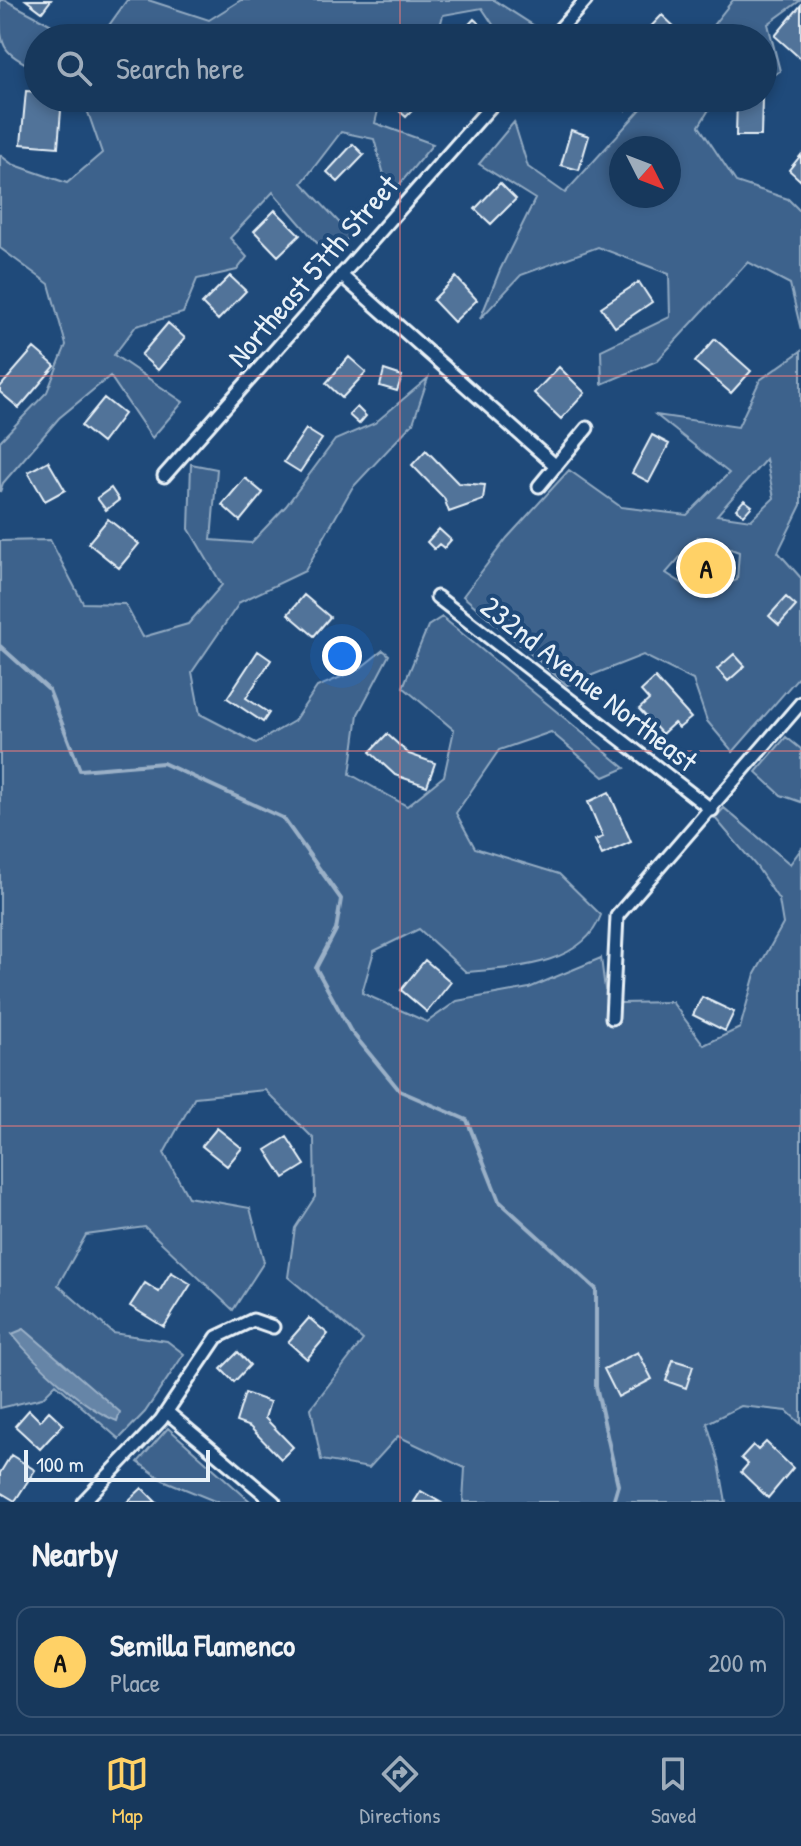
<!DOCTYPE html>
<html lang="en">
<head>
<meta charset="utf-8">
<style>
  :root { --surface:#17385c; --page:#203f62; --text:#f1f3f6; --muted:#9eacbb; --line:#365272; --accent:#ffd166 }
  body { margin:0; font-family:"Patrick Hand",sans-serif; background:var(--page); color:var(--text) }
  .compass { position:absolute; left:609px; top:136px; width:72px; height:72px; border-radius:50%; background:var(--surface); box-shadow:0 4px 12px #0003; rotate:132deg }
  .scale { position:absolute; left:24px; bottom:20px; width:186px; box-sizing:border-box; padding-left:8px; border:4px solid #e8f1f8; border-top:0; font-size:22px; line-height:28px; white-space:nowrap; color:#e8f1f8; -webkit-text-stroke:6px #1f4a7a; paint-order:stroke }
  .you { position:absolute; left:342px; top:656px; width:28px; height:28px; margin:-20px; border:6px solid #fff; border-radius:50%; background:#1a73e8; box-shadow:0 0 0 12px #1a73e833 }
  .badge { display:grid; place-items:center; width:52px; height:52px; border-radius:50%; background:var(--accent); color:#111; font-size:26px; font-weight:700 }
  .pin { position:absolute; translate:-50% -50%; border:4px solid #fff; box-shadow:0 2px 8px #0006 }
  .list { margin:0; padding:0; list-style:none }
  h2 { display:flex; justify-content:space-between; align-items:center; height:104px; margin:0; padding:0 32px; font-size:34px }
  h2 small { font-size:26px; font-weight:400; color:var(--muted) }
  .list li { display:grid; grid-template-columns:52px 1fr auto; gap:24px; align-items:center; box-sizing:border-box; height:112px; margin:0 16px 16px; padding:0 16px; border:2px solid var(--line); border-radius:16px }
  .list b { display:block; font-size:30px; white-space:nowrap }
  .list p { margin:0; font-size:26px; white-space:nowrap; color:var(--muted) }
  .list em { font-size:26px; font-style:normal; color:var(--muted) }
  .icon { flex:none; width:44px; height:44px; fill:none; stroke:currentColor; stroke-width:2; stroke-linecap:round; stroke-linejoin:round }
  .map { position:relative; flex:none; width:801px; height:1502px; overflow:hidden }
  .search { position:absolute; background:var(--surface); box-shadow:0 4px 12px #0003; left:24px; right:24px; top:24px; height:88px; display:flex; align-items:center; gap:20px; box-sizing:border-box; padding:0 28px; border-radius:44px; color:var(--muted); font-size:30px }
  .sheet { height:232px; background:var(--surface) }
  nav { display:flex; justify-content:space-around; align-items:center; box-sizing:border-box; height:112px; border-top:2px solid var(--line); background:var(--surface); font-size:22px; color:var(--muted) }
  nav a { display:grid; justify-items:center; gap:4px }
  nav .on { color:var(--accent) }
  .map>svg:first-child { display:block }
  .green { fill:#3c628c; stroke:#92aac2; stroke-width:2; fill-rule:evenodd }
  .water { fill:#6685a7; stroke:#9ab0c7; stroke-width:2 }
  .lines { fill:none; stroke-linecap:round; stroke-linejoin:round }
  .stream { stroke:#9ab0c7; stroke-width:4 }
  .building { fill:#517399; stroke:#e8f1f8; stroke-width:2 }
  .street-casing { stroke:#e8f1f8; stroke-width:17 }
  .street { stroke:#1f4a7a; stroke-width:11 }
  .grid { fill:none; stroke:#dd787b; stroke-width:2; stroke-opacity:0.55 }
  .labels { text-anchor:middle; stroke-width:8; stroke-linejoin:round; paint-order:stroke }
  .street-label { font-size:30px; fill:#e8f1f8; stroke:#1f4a7a }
</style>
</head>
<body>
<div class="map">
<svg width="801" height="1502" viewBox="0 0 801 1502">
  <rect width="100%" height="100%" fill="#1f4a7a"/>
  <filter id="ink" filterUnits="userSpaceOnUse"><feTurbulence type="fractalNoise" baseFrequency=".0125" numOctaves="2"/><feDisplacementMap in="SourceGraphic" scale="16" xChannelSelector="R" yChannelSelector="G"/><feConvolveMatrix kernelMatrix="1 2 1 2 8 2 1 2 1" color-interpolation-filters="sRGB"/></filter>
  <g filter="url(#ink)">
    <path class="green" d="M0 0H5L76 38H38V70C0 51 0 49 0 0Z
      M127 0H148L209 20 241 0H494L536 27 526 38H502L482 8 443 15 437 38H100Z
      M733 0H801L768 24 780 71 764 80 763 38H703Z
      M83 98H381L375 123 433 144 390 196 374 139 341 132 302 183 351 235 330 258 273 192 230 238 247 257 237 270 197 279 183 313 136 326 114 355 183 402 152 438 110 376 59 418 3 483 0 492V441L47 392 66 345 49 284 0 248V155L12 164 67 183 102 153Z
      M651 98H716L699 126 736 182 788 199 801 212V330L790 284 748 262 657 361 602 384 601 350 670 317 669 274 598 247 521 275 480 319 500 270 535 199 479 164 514 122 528 167 565 193ZM621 148H669V196H621Z
      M801 351V505L778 552 801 578V674L733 752 707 721 693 680 643 655 567 685 463 596 507 538 569 470 621 507 687 515 729 473 656 415 738 427 760 380ZM766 459 774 498 751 520 717 515ZM698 537 739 552 737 580 699 594 666 573Z
      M428 378 413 423 352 488 305 571 240 602 192 672 200 714 256 743 294 721 317 687 358 670 383 650 389 655 358 714 350 774 407 806 444 776 454 730 403 687 428 626 442 617 625 768 604 777 551 732 499 750 456 813 475 848 559 874 601 915C583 966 513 968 466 972L419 929 374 951 362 993 427 1022 457 1001 529 988 601 958 605 989 620 1003 672 1002 704 1045 740 1028 755 974 783 924 779 900 757 867 715 818 724 808 790 864 801 849V1424L787 1411 741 1406 707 1423 719 1463 726 1502H463L465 1468 398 1436 369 1468 321 1460 311 1408 363 1340 288 1277 295 1228 315 1197 314 1139 265 1090 195 1097 164 1153 188 1197 250 1208 264 1262 233 1310 145 1227 86 1235 58 1285 113 1333 167 1341 184 1354 145 1412 119 1439 56 1384 42 1398 0 1408V541L50 540 83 603 125 604 143 637 188 624 222 585 189 529 191 464 217 469 211 540 251 543 286 506 335 440 375 423Z
      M786 737 801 749V802L781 795 756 772Z
      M168 1428 251 1502H217L163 1480 138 1462Z"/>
    <path class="water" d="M24 1329 120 1412 117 1421C83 1408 35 1363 12 1334Z"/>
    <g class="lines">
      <path class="stream" d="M0 646 49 690 80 770 163 763 283 818 341 899 336 930 316 968 350 1030 400 1091 467 1120 499 1201 596 1289V1386L618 1485 613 1502"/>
    </g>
    <path class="building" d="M26 0H51L42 12Z
      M801 5V59L775 36Z
      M662 15 678 30 671 38H640Z
      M474 19 495 38H456Z
      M26 91 38 92V98H62L58 147 21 144Z
      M385 98H424L406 117Z
      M604 98H631L625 110Z
      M737 98H762L761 136H736Z
      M571 130 589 136 579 170 561 165Z
      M353 144 364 155 338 182 327 172Z
      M801 155V181L789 170Z
      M500 183 516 199 491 224 475 209Z
      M275 210 300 235 278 256 254 231Z
      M230 276 246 291 218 320 202 304Z
      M456 277 477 300 454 322 433 300Z
      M639 282 652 302 615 327 601 307Z
      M168 323 185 338 158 370 141 355Z
      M715 339 751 371 731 393 695 362Z
      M34 348 55 366 19 408 0 392V387Z
      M349 357 366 372 342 398 326 383Z
      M559 367 585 393 561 419 534 393Z
      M384 370 402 376 397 391 380 386Z
      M104 398 124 414 102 443 81 426Z
      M357 407 366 416 359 424 349 415Z
      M306 429 322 439 300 472 284 462Z
      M652 435 669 444 649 482 632 473Z
      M426 450 458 483 485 485 483 500 449 512 444 498 412 465Z
      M48 461 65 490 45 501 28 472Z
      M245 478 263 493 240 521 222 505Z
      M111 488 119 500 106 510 97 498Z
      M744 500 752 506 744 515 736 509Z
      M108 519 139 544 119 568 88 543Z
      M439 529 451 540 444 548 439 544 434 549 427 542Z
      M707 554 720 566 705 583 692 571Z
      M304 595 330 617 314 636 288 614Z
      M786 597 796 606 779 625 769 616Z
      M258 651 271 660 246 698 269 713 263 722 227 698Z
      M734 654 745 666 728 681 717 669Z
      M655 678 691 718 679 728 674 723 662 734 639 709 649 700 641 691Z
      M387 734 409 754 435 763 427 786 395 775 370 752Z
      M609 792 631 842 602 855 595 840 603 837 588 802Z
      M425 960 451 982 427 1012 401 990Z
      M702 997 734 1012 725 1031 693 1015Z
      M217 1128 242 1148 227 1166 202 1146Z
      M287 1137 305 1165 284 1178 266 1150Z
      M171 1272 191 1284 164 1327 130 1306 145 1283 159 1292Z
      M309 1318 328 1334 307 1359 288 1342Z
      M238 1352 250 1365 234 1382 221 1369Z
      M638 1352 652 1379 618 1397 604 1369Z
      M673 1360 693 1366 686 1388 666 1381Z
      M245 1393 270 1402 265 1418 293 1447 281 1459 250 1427 236 1422Z
      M29 1410 40 1421 49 1411 63 1424 40 1449 15 1426Z
      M766 1442 793 1468 768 1498 741 1472 748 1464 741 1458 753 1445 758 1450Z
      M11 1455 35 1470 15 1501 0 1492V1473Z
      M142 1488 156 1502H127Z
      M421 1491 440 1502H414Z"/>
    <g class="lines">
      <defs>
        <path id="street" d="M552 38 586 0
          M341 275 556 466
          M164 476 498 98
          M539 486 587 428
          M437 597 712 810
          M612 1018 617 916 801 703
          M167 1412 274 1502
          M83 1502 161 1420 217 1337 253 1320 273 1327"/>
      </defs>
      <use href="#street" class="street-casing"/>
      <use href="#street" class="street"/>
    </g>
  </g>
  <path class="grid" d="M400 0V38M400 98V1502M0 376H801M0 751H801M0 1126H801"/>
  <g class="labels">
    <g class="street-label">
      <text transform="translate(313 271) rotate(-49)" y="10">Northeast 57th Street</text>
      <text transform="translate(589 684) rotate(38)" y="10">232nd Avenue Northeast</text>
    </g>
  </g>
</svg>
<svg class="compass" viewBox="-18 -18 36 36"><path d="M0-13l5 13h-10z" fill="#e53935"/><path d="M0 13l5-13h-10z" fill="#9eacbb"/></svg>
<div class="scale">100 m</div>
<div class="you"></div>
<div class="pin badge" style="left:706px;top:568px">A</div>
<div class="search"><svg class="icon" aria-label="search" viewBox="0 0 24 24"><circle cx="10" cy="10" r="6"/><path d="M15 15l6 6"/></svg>Search here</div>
</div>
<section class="sheet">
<h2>Nearby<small></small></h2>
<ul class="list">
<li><span class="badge">A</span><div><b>Semilla Flamenco</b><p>Place</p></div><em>200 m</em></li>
</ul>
</section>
<nav>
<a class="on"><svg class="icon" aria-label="map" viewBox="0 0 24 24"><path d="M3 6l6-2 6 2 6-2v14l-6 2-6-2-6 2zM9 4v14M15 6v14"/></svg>Map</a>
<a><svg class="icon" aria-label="directions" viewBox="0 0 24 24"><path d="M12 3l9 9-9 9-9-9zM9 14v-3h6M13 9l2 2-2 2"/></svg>Directions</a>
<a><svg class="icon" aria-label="saved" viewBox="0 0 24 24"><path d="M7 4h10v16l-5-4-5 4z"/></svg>Saved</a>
</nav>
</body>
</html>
